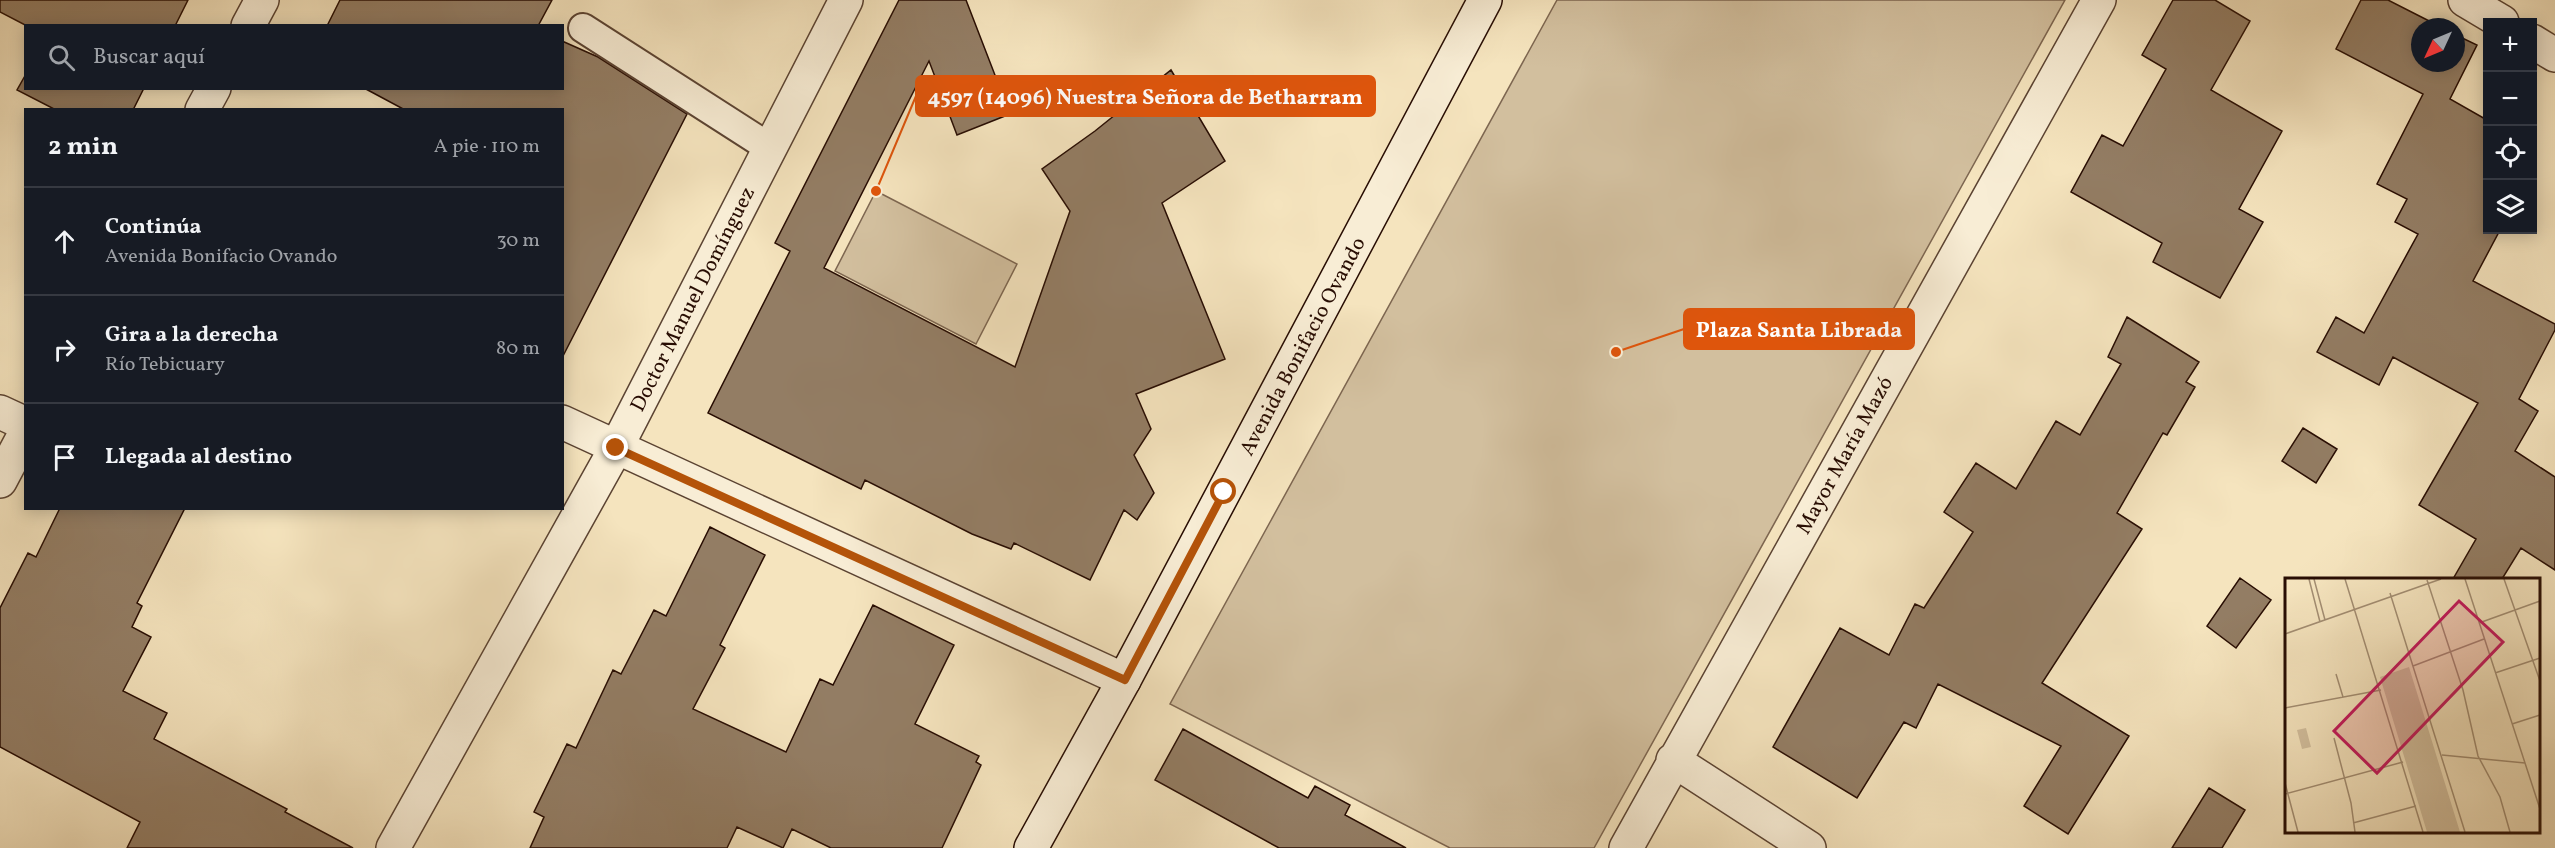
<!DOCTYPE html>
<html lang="es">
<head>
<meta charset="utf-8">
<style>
  :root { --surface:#171b24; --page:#242831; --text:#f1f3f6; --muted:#9ea1a6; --line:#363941 }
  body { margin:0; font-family:Vollkorn,serif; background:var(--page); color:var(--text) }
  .controls { position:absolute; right:18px; top:18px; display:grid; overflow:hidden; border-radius:0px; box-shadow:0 3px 15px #0003 }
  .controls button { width:54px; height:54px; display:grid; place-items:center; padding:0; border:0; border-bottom:2px solid var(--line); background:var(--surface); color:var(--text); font:30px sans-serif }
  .compass { position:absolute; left:2411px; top:18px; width:54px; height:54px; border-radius:50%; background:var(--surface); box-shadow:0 3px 15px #0003; rotate:226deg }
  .stop { position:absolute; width:18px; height:18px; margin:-14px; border:4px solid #b45309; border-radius:50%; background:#fff }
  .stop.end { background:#b45309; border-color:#fff; box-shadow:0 2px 6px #0008 }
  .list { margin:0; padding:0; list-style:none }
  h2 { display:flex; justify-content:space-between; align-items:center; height:78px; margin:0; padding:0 24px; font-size:26px }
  h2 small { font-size:20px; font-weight:400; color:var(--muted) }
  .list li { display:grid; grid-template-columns:39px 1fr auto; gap:18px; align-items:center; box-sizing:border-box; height:108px; padding:0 24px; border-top:2px solid var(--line) }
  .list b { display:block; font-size:22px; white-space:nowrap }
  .list p { margin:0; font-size:20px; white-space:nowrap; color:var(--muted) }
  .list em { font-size:20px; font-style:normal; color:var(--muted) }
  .icon { flex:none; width:33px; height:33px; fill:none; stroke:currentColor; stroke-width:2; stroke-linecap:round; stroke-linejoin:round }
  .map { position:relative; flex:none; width:2555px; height:848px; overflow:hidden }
  .search { position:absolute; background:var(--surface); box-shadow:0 3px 15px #0003; left:24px; top:24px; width:540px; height:66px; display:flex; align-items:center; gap:15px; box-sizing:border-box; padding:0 21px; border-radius:0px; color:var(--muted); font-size:22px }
  .panel { position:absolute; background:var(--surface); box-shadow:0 3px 15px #0003; left:24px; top:108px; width:540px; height:402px; border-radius:0px }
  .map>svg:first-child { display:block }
  .green { fill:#d2bf9e; stroke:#7d6650; stroke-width:1.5 }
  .building { fill:#937d64; stroke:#280d03; stroke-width:1.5 }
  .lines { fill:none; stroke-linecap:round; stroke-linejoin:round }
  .service-casing { stroke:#5b4332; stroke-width:32 }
  .minor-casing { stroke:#5b4332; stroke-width:36 }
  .tertiary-casing { stroke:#5b4332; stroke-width:36 }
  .secondary-casing { stroke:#280d03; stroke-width:36 }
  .service { stroke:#f8edd5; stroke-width:28 }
  .minor { stroke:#f8edd5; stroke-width:33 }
  .tertiary { stroke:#f8edd5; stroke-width:33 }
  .secondary { stroke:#f8edd5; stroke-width:33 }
  .route { stroke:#b45309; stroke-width:8 }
  .labels { text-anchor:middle; stroke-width:4.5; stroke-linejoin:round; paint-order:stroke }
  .street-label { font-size:21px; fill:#280d03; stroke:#f8edd5 }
  .inset-road { fill:none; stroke:#a38e73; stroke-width:1.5 }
  .view { fill:#c2185b; fill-opacity:0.15; stroke:#c2185b; stroke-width:3 }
  .inset-edge { fill:none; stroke:#280d03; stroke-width:3 }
  .leader { fill:none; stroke:#de550c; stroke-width:2 }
  .callout-dot { fill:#de550c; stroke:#f8edd5; stroke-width:2 }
  .callout { fill:#de550c; stroke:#de550c; stroke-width:2 }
  .callout-label { font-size:22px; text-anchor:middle; font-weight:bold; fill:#fff }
</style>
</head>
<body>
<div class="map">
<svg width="2555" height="848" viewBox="0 0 2555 848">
  <rect width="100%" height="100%" fill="#f5e4be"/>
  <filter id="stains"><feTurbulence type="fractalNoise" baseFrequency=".00333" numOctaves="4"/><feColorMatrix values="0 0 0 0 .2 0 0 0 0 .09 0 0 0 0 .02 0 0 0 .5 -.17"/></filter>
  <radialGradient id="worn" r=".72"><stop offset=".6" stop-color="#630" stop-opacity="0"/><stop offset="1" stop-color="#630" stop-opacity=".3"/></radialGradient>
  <path class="green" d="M1557 0H2065L1594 848H1450L1170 704Z
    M876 191 1017 264 976 344 835 271Z"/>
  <path class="building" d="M0 0H188L175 26H27L0 12Z
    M340 0H552L538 26H327Z
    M899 0H966L1010 114 957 135 929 61 824 268 1015 367 1070 211 1042 169 1095 131 1171 70 1225 161 1162 203 1225 359 1136 394 1151 429 1134 455 1154 493 1137 520 1124 510 1090 580 1014 543 1011 549 972 534 865 480 861 489 708 413 790 251 775 243Z
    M2173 0H2215L2250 21 2211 90 2282 131 2239 209 2263 222 2220 298 2153 262 2162 243 2071 192 2102 135 2123 146 2166 69 2142 55Z
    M2361 0H2388L2441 27H2420V63H2456V35L2477 45 2450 99 2487 120V230H2500L2473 281 2555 324V330L2519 399 2538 411 2515 451 2555 477V570L2521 548 2502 579H2453L2476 539 2419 505 2478 403 2393 357 2379 385 2317 352 2336 317 2364 333 2418 234 2395 222 2407 199 2377 184 2423 94 2336 49Z
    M562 41 598 57 687 114 562 358V110H405L364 88H562Z
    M26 74V88H144L133 110H56L17 90Z
    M2127 317 2199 362 2186 382 2195 387 2167 435 2163 433 2117 513 2142 529 2042 683 2129 736 2068 834 2024 806 2061 746 1938 684 1916 728 1904 722 1857 798 1773 747 1840 628 1889 655 1915 604 1924 608 1973 532 1944 512 1976 463 2016 489 2056 421 2080 435 2121 364 2108 357Z
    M2303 428 2337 449 2316 483 2282 461Z
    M60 508H185L137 603 142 606 132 627 151 637 123 691 167 713 154 739 287 809 285 812 353 848H127L140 822 0 747V608L28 553 36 557Z
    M710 527 765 555 720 645 725 648 693 709 786 752 820 679 833 685 873 605 954 645 915 724 979 756 976 762 981 765 942 848H831L792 829 783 848 737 827 727 848H530L544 817 534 812 567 744 576 748 613 670 621 674 654 610 666 616Z
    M2240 578 2271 600 2236 648 2207 626Z
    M1183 729 1308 798 1315 786 1350 805 1345 815 1406 848H1279L1155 780Z
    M2209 788 2245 810 2222 848H2172Z"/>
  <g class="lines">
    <defs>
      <path id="service" d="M583 28 770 148"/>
      <path id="minor" d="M2465 0 2502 22
        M2532 41 2555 55
        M0 412 26 424
        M562 422 1124 680
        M1673 760 1809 848
        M393 848 616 448 846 0
        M1626 848 2099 0"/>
      <path id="tertiary" d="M248 26 262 0
        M202 110 214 88
        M0 481 26 432"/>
      <path id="secondary" d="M1031 848 1124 680 1485 0"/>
    </defs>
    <use href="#service" class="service-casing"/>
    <use href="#minor" class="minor-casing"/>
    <use href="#tertiary" class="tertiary-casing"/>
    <use href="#secondary" class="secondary-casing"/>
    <use href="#service" class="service"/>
    <use href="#minor" class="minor"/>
    <use href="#tertiary" class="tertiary"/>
    <use href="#secondary" class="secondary"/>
  </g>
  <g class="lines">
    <path class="route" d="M616 448 1125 680 1224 492"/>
  </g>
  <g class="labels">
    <g class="street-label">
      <text transform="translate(692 299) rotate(-63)" y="7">Doctor Manuel Domínguez</text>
      <text transform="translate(1302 346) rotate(-62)" y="7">Avenida Bonifacio Ovando</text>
      <text transform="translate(1844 455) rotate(-61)" y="7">Mayor María Mazó</text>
    </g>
  </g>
  <g transform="translate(2285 578)">
    <rect width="255" height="255" fill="#f5e4be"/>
    <path d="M124 89 175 254H142L95 99ZM21 150 26 169 17 171 12 152Z" fill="#d2bf9e"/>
    <path class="inset-road" d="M24 1 35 44M29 1 40 42M60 1 138 254M180 1 255 231M219 1 255 103M142 2 178 112 193 178 215 219 225 254M105 15 180 254M194 45 255 23M0 56 156 1M128 88 199 61M210 95 255 80M51 96 58 119M0 130 96 112M227 146 255 137M49 160 66 225 70 254M157 177 240 185M0 205 13 254M0 216 118 184M68 245 131 228"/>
    <path class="view" d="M174 23 218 64 92 195 49 153Z"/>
    <rect width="255" height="255" class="inset-edge"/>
  </g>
  <path class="leader" d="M876 191L916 96M1616 352L1684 329"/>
  <g class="callout-dot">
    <circle cx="876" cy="191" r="6"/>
    <circle cx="1616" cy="352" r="6"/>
  </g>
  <g class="callout">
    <rect x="916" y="76" width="459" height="40" rx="6"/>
    <rect x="1684" y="309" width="230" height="40" rx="6"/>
  </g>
  <g class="callout-label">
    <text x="1145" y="104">4597 (14096) Nuestra Señora de Betharram</text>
    <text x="1799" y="337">Plaza Santa Librada</text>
  </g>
  <rect width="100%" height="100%" filter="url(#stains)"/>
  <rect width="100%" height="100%" fill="url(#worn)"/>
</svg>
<div class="controls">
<button>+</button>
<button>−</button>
<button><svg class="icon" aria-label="locate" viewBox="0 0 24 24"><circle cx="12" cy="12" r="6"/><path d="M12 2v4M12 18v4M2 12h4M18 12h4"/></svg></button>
<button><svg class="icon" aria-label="layers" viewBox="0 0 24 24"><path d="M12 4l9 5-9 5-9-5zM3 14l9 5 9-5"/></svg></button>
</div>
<svg class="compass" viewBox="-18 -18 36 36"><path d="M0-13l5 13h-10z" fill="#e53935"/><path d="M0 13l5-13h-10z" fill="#9ea1a6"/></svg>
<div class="stop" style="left:1224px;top:492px"></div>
<div class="stop end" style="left:616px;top:448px"></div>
<div class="search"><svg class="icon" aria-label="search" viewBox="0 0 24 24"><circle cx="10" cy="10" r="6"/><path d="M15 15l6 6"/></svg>Buscar aquí</div>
<section class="panel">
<h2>2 min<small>A pie · 110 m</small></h2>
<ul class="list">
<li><svg class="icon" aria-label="ahead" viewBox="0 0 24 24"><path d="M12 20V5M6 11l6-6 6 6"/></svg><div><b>Continúa</b><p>Avenida Bonifacio Ovando</p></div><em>30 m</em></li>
<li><svg class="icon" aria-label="right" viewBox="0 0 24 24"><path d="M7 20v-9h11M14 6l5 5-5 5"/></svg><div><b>Gira a la derecha</b><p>Río Tebicuary</p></div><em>80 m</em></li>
<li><svg class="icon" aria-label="arrive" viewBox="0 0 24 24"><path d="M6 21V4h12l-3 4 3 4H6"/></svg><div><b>Llegada al destino</b></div></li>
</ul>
</section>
</div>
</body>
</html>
